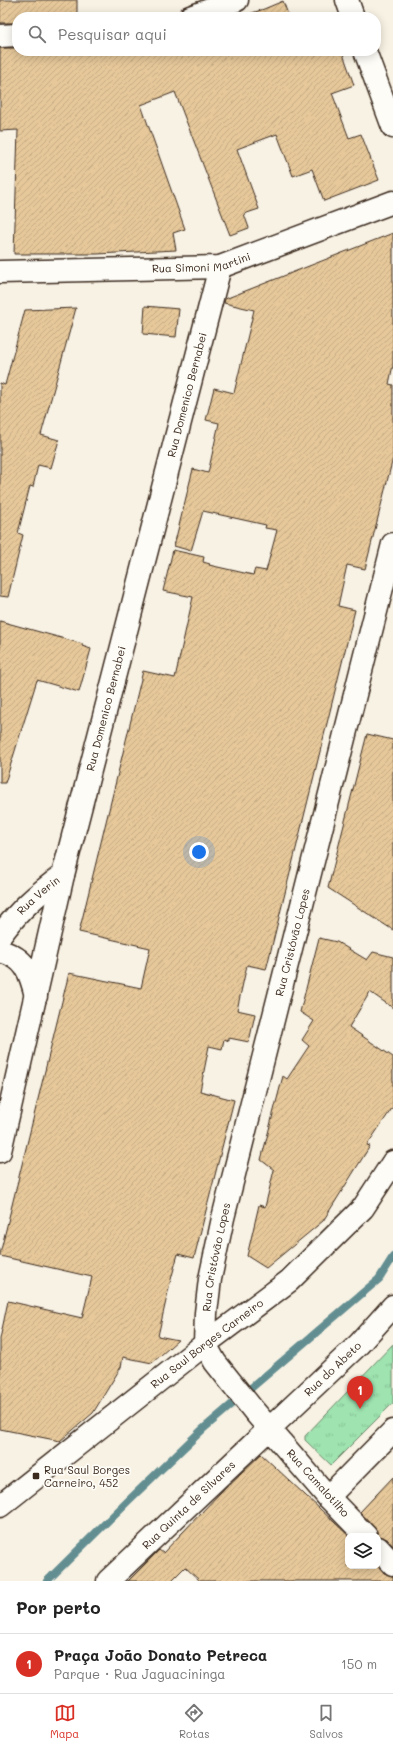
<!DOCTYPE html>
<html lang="pt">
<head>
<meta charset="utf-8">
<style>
  :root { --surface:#fff; --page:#f6f6f6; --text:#222; --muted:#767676; --line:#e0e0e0; --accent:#d93025 }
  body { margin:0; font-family:Mali,sans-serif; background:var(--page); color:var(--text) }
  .controls { position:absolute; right:12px; bottom:12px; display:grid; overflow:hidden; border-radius:8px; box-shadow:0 2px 10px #0003 }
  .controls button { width:36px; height:36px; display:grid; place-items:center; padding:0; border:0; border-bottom:1px solid var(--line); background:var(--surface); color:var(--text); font:20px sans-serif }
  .you { position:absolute; left:199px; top:852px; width:14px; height:14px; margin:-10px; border:3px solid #fff; border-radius:50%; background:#1a73e8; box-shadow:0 0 0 6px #1a73e833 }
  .badge { display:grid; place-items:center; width:26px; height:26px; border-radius:50%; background:var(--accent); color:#fff; font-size:13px; font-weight:700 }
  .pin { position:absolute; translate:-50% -33px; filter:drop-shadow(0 1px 2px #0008) }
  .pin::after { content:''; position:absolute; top:21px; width:14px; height:12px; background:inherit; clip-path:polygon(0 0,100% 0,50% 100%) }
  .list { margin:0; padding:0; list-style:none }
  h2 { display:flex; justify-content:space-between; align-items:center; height:52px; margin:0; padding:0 16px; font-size:17px }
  h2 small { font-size:13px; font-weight:400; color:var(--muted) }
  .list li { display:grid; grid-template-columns:26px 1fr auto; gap:12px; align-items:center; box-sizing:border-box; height:60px; padding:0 16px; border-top:1px solid var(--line) }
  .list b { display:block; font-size:15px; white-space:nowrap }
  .list p { margin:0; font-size:13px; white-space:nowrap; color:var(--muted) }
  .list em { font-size:13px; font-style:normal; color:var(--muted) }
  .icon { flex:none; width:22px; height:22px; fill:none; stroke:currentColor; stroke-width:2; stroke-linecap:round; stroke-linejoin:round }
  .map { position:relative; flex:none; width:393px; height:1581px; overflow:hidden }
  .search { position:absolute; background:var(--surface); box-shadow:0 2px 10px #0003; left:12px; right:12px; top:12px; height:44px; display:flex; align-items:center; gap:10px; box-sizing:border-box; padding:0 14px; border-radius:16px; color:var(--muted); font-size:15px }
  .sheet { height:112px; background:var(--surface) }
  nav { display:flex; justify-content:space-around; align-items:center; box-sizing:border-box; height:56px; border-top:1px solid var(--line); background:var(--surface); font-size:11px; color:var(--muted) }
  nav a { display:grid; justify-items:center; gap:2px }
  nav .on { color:var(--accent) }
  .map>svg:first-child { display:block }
  .grass { fill:url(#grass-tufts); stroke:#6c8667 }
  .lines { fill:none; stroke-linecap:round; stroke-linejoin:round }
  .stream { stroke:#648e91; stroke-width:8 }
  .building { fill:url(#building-hatch); stroke:#3b2a1e }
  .minor-casing { stroke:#3b2a1e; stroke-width:25 }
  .minor { stroke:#fdfcf7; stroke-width:22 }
  .poi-dot { fill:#3b2a1e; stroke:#fdfcf7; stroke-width:1.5 }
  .labels { text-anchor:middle; stroke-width:3.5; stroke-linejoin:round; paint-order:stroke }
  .street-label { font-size:11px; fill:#3b2a1e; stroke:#fdfcf7 }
  .poi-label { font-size:11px; fill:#3b2a1e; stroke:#fdfcf7; text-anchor:start }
</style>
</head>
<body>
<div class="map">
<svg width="393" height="1581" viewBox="0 0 393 1581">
  <defs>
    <pattern id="grass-tufts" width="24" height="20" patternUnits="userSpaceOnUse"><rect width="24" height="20" fill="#9ee3b0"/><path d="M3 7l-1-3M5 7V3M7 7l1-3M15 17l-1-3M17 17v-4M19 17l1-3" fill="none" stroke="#89c397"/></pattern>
    <pattern id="building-hatch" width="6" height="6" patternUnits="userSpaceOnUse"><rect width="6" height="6" fill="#e6c89a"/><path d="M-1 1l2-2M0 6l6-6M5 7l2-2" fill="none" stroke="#c6ac84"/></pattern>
  </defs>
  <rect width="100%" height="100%" fill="#f8f2e4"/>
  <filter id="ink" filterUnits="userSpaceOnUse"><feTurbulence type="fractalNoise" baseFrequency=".025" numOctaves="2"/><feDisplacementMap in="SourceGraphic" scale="8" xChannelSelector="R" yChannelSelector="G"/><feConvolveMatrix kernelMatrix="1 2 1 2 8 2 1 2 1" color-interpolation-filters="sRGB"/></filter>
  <g filter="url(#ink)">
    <path class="grass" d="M393 1344V1403L331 1465 305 1440V1436Z"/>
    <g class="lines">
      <path class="stream" d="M47 1581 129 1500 203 1429 379 1279 393 1257"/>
    </g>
    <path class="building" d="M0 0H77V17H17V23H0Z
      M283 1 289 17H240L264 9Z
      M0 48H17V51H79V54L140 51H342L354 85 332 93 349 138 361 134 379 180 324 201 312 169 293 176 277 134 237 149 259 209 244 214 249 228 230 235 175 92 141 105 185 229 173 233 176 250 97 254H14L18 130 0 131Z
      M393 233V365L389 384 393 385V458L365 569 347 565 338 606 355 610 267 966 266 969 247 965 237 1010 255 1014 249 1042 229 1038V1041L224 1039 222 1049 209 1046 200 1091 234 1100 194 1258 178 1254 170 1283 158 1336 178 1340 152 1363 123 1357 121 1367 93 1413 60 1441 0 1429V1339L8 1301 82 1318 92 1277 0 1256V1254L69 973 141 988 150 948 79 932 143 671 175 678 193 597 163 591 173 550 204 557 203 562 210 564 209 565 253 575 255 569 266 571 277 530 265 528 266 525 203 511 191 551 174 546 193 469 208 473 219 423 206 420 214 388 234 393 254 310 224 303 225 299Z
      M145 306 179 309 176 337 143 334Z
      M76 308 41 435 59 440 51 468 38 465 33 487 30 486 18 533 23 535 8 597 0 596V383L5 385 25 310Z
      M0 621 83 644 82 646 91 649 79 692 37 680 5 783H0Z
      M367 734 393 740V930L328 888Z
      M319 938 337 942 367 960 373 952 393 957V1008L370 992 349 1027 393 1057V1107L367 1145 370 1146 323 1221 266 1268 247 1256 259 1205 265 1207 274 1170 261 1160 283 1076 287 1079 309 1046 302 1040 314 1021 300 1012Z
      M261 1454 349 1536 348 1566H378L384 1573 393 1576V1581H200L185 1567 171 1581H128L159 1550 163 1553 220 1493Z
      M393 1477V1546L387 1539 378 1536 375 1528 360 1512Z"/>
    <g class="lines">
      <defs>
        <g id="minor">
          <path d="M347 0 353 17"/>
          <path d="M190 17 237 0"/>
          <path d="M0 36 17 35"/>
          <path d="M365 51 393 127"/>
          <path id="s1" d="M0 272 220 267 393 202"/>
          <path id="s2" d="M0 936C20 909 36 895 63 875"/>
          <path d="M0 951C26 958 30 972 36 996"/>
          <path id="s3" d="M0 1151 63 875 220 267"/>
          <path d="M328 1497 393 1431"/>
          <path id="s4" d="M0 1506 205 1344 289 1281 363 1208 393 1162"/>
          <path id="s5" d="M366 1536 328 1497 254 1411 215 1362 205 1344 206 1313 210 1279 223 1218 393 544"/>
          <path d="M378 1548 393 1564"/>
          <path id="s6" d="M108 1581 359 1344 393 1306"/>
        </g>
      </defs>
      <use href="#minor" class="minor-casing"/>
      <use href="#minor" class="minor"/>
    </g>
  </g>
  <rect class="poi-dot" x="32" y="1472" width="8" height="8" rx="2"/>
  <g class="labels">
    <g class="street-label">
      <text dy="4" stroke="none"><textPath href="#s1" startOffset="202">Rua Simoni Martini</textPath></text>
      <text dy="4" stroke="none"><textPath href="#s3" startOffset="779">Rua Domenico Bernabei</textPath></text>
      <text dy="4" stroke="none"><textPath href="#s3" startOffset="455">Rua Domenico Bernabei</textPath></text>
      <text dy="4" stroke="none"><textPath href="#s2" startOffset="56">Rua Verin</textPath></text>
      <text dy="4" stroke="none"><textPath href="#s5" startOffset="663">Rua Cristóvão Lopes</textPath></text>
      <text dy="4" stroke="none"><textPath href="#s5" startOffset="339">Rua Cristóvão Lopes</textPath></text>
      <text dy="4" stroke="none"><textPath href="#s4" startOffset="263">Rua Saul Borges Carneiro</textPath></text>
      <text dy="4" stroke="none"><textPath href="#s6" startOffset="309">Rua do Abeto</textPath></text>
      <text transform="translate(318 1483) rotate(48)" y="4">Rua Camalotilho</text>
      <text dy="4" stroke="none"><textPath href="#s6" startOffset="111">Rua Quinta de Silvares</textPath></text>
    </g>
    <g class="poi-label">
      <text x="44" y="1474">Rua Saul Borges<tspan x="44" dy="13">Carneiro, 452</tspan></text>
    </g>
  </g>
</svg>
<div class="controls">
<button><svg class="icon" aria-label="layers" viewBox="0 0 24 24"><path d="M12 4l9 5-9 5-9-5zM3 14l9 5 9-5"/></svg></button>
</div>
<div class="you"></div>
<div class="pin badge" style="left:360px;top:1409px">1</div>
<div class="search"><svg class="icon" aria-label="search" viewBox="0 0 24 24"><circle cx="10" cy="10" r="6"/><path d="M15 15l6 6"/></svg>Pesquisar aqui</div>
</div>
<section class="sheet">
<h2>Por perto<small></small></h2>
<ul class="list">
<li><span class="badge">1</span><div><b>Praça João Donato Petreca</b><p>Parque · Rua Jaguacininga</p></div><em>150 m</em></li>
</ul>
</section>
<nav>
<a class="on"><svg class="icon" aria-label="map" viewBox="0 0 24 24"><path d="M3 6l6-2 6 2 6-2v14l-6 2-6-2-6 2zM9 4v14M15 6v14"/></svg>Mapa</a>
<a><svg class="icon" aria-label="directions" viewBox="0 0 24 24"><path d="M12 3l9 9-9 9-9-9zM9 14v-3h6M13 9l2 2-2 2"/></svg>Rotas</a>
<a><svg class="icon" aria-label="saved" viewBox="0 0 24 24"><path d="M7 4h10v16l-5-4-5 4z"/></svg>Salvos</a>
</nav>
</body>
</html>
